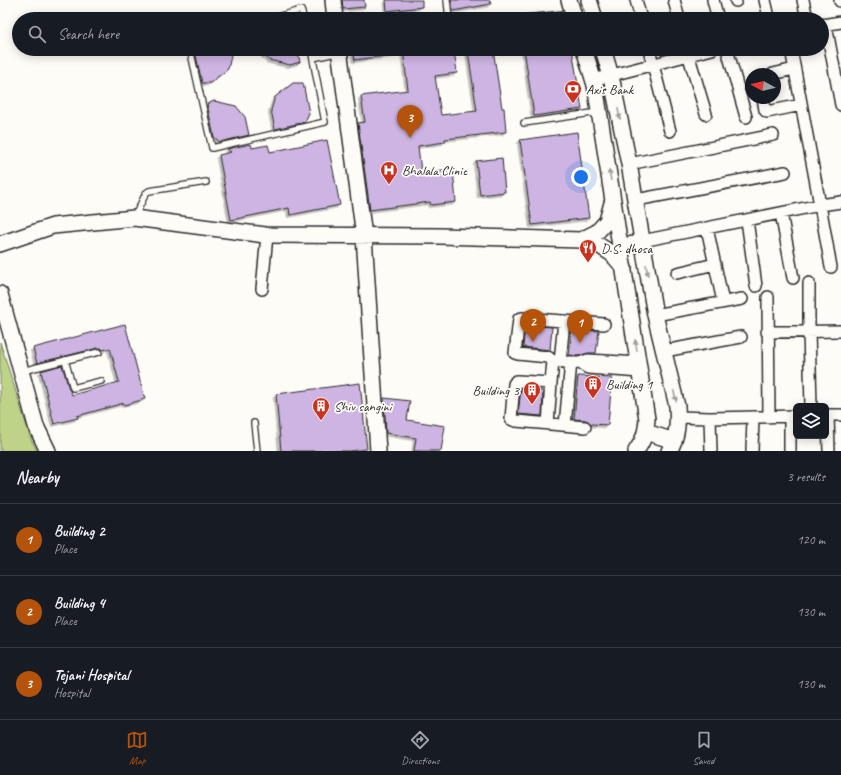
<!DOCTYPE html>
<html lang="en">
<head>
<meta charset="utf-8">
<style>
  :root { --surface:#171b24; --page:#242831; --text:#f1f3f6; --muted:#9ea1a6; --line:#363941; --accent:#b45309 }
  body { margin:0; font-family:Caveat,sans-serif; background:var(--page); color:var(--text) }
  .controls { position:absolute; right:12px; bottom:12px; display:grid; overflow:hidden; border-radius:6px; box-shadow:0 2px 10px #0003 }
  .controls button { width:36px; height:36px; display:grid; place-items:center; padding:0; border:0; border-bottom:1px solid var(--line); background:var(--surface); color:var(--text); font:20px sans-serif }
  .compass { position:absolute; left:745px; top:68px; width:36px; height:36px; border-radius:50%; background:var(--surface); box-shadow:0 2px 10px #0003; rotate:278deg }
  .you { position:absolute; left:581px; top:177px; width:14px; height:14px; margin:-10px; border:3px solid #fff; border-radius:50%; background:#1a73e8; box-shadow:0 0 0 6px #1a73e833 }
  .badge { display:grid; place-items:center; width:26px; height:26px; border-radius:50%; background:var(--accent); color:#fff; font-size:13px; font-weight:700 }
  .pin { position:absolute; translate:-50% -33px; filter:drop-shadow(0 1px 2px #0008) }
  .pin::after { content:''; position:absolute; top:21px; width:14px; height:12px; background:inherit; clip-path:polygon(0 0,100% 0,50% 100%) }
  .list { margin:0; padding:0; list-style:none }
  h2 { display:flex; justify-content:space-between; align-items:center; height:52px; margin:0; padding:0 16px; font-size:17px }
  h2 small { font-size:13px; font-weight:400; color:var(--muted) }
  .list li { display:grid; grid-template-columns:26px 1fr auto; gap:12px; align-items:center; box-sizing:border-box; height:72px; padding:0 16px; border-top:1px solid var(--line) }
  .list b { display:block; font-size:15px; white-space:nowrap }
  .list p { margin:0; font-size:13px; white-space:nowrap; color:var(--muted) }
  .list em { font-size:13px; font-style:normal; color:var(--muted) }
  .icon { flex:none; width:22px; height:22px; fill:none; stroke:currentColor; stroke-width:2; stroke-linecap:round; stroke-linejoin:round }
  .map { position:relative; flex:none; width:841px; height:451px; overflow:hidden }
  .search { position:absolute; background:var(--surface); box-shadow:0 2px 10px #0003; left:12px; right:12px; top:12px; height:44px; display:flex; align-items:center; gap:10px; box-sizing:border-box; padding:0 14px; border-radius:22px; color:var(--muted); font-size:15px }
  .sheet { height:268px; background:var(--surface) }
  nav { display:flex; justify-content:space-around; align-items:center; box-sizing:border-box; height:56px; border-top:1px solid var(--line); background:var(--surface); font-size:11px; color:var(--muted) }
  nav a { display:grid; justify-items:center; gap:2px }
  nav .on { color:var(--accent) }
  .map>svg:first-child { display:block }
  .green { fill:#bed288; stroke:#747e5a }
  .building { fill:#cdb4e3; stroke:#2b2b2b; filter:url(#shadow) }
  .lines { fill:none; stroke-linecap:round; stroke-linejoin:round }
  .lane-casing { stroke:#2b2b2b; stroke-width:8 }
  .street-casing { stroke:#2b2b2b; stroke-width:14 }
  .secondary-casing { stroke:#2b2b2b; stroke-width:18 }
  .lane { stroke:#fdfcf7; stroke-width:5.5 }
  .street { stroke:#fdfcf7; stroke-width:11 }
  .secondary { stroke:#fdfcf7; stroke-width:15 }
  .oneway { fill:#9e9e9b }
  .labels { text-anchor:middle; stroke-width:3.5; stroke-linejoin:round; paint-order:stroke }
  .poi-label { font-size:14px; fill:#2b2b2b; stroke:#fdfcf7; text-anchor:start }
</style>
</head>
<body>
<div class="map">
<svg width="841" height="451" viewBox="0 0 841 451">
  <defs>
    <filter id="shadow"><feDropShadow dx="-2.5" dy="2.5" stdDeviation="0" flood-color="#0004"/></filter>
  </defs>
  <rect width="100%" height="100%" fill="#fdfcf7"/>
  <filter id="ink" filterUnits="userSpaceOnUse"><feTurbulence type="fractalNoise" baseFrequency=".025" numOctaves="2"/><feDisplacementMap in="SourceGraphic" scale="8" xChannelSelector="R" yChannelSelector="G"/><feConvolveMatrix kernelMatrix="1 2 1 2 8 2 1 2 1" color-interpolation-filters="sRGB"/></filter>
  <g filter="url(#ink)">
    <path class="green" d="M0 342 31 439 37 451H0Z"/>
    <path class="building" d="M342 0H364L365 7 343 9Z
      M386 0H422V7L387 11Z
      M451 0H490L491 4 453 11Z
      M196 49H230L231 56 228 69 210 83H202L195 51Z
      M259 49H297L300 62 290 65 269 60Z
      M353 49H399V54L355 60Z
      M403 49H454L457 73 435 76 441 115 477 111 468 51 483 49H493L502 108H504L506 132 445 139V142L418 146 421 172 453 169 456 202 431 205 430 202 370 210 358 123 365 122 361 96 408 90Z
      M524 49H572L582 109 534 116Z
      M293 83H303L309 113 305 122 275 129 271 110 275 97Z
      M214 101 236 106 245 117 249 135 220 142 214 137 207 104Z
      M577 132 589 218 532 225 520 140Z
      M327 140 340 205 290 215 289 208 231 220 219 155 231 152 227 149 251 144 252 148 268 145 270 152Z
      M502 158 505 192 480 195 476 161Z
      M125 324 145 399 124 405V403L77 416 78 418 54 424 41 371 62 365 69 389 72 395 119 382 110 348 103 350 101 348H98L37 363 33 348Z
      M525 325 552 327 550 350 523 347Z
      M572 329 599 331 596 353H588L578 356 569 355Z
      M578 376 612 378 608 425 591 424 589 422 586 420 574 419Z
      M360 383 367 449 350 451H281L276 394Z
      M521 389 543 391 542 416 518 414Z
      M384 398 410 401 407 420 445 426 441 451H414L416 438 386 433Z"/>
    <g class="lines">
      <defs>
        <path id="lane" d="M447 0 449 19
          M269 19 301 10 304 19
          M515 19 573 13
          M190 49 212 148 325 122 311 49
          M313 58 340 52
          M524 123 599 112
          M135 216 146 193 149 191 206 182
          M65 360 73 388 101 381
          M22 371 99 352
          M254 423 257 451"/>
        <path id="street" d="M636 0 641 19
          M674 0 679 19
          M713 0 718 19
          M736 0V1
          M765 0 768 13
          M803 0 807 19
          M840 0V1
          M822 25 841 22
          M826 25 841 105
          M649 49 670 131
          M727 49 746 117
          M791 49 820 205 831 267
          M687 50 706 114
          M773 74 794 69
          M593 80 712 49
          M763 98 765 110 767 112 801 105
          M629 164 773 135
          M636 200 785 172
          M781 213 793 278
          M747 220 756 286
          M707 228 723 302
          M620 244 642 241 820 205 841 202
          M677 273 715 264
          M809 283V331L811 406
          M262 289 267 235
          M768 297 769 417
          M655 315 742 299
          M767 332 841 331
          M664 351 741 337
          M553 361 548 357 518 354 515 353 519 319 522 318 604 324
          M560 362 564 321
          M639 363 588 360 580 363 588 368 640 372
          M551 383 553 361 578 363
          M826 415H841
          M828 415 829 451
          M790 416V451
          M678 417 710 418 796 416
          M710 418 711 451
          M548 424 551 383 518 381H516L514 384 511 419 513 420 516 421 585 427
          M565 425 571 362
          M752 451 753 417"/>
        <path id="secondary" d="M333 0 335 19
          M569 0 575 19
          M589 0 595 19
          M339 49 364 236 378 451
          M584 49 595 85 647 419C646 432 644 440 636 451
          M603 49 611 76 629 164 655 315 677 406C678 421 678 437 669 451
          M581 240 597 232 607 221 612 203
          M0 244 53 226 134 218 265 235 440 236 581 240 600 246 612 254 624 268
          M0 294 36 426 48 451
          M646 432 674 441"/>
      </defs>
      <use href="#lane" class="lane-casing"/>
      <use href="#street" class="street-casing"/>
      <use href="#secondary" class="secondary-casing"/>
      <use href="#lane" class="lane"/>
      <use href="#street" class="street"/>
      <use href="#secondary" class="secondary"/>
    </g>
    <defs><path id="oneway-solid" d="M-6-.8H1V-3.2L6.5 0L1 3.2V.8H-6Z"/></defs>
    <g class="oneway">
      <use href="#oneway-solid" transform="translate(619 114) rotate(78)"/>
      <use href="#oneway-solid" transform="translate(610 175) rotate(-99)"/>
      <use href="#oneway-solid" transform="translate(647 270) rotate(80)"/>
      <use href="#oneway-solid" transform="translate(636 345) rotate(-99)"/>
      <use href="#oneway-solid" transform="translate(675 396) rotate(76)"/>
    </g>
  </g>
  <defs>
    <symbol id="bank-pin" viewBox="-11 -11 22 30"><path d="M0 17L-7.5 6A9.5 9.5 0 1 1 7.5 6Z" fill="#c8321e" stroke="#fdfcf7"/><path d="M-6-4H6V4H-6ZM0-2.3a2.3 2.3 0 1 0 0 4.6a2.3 2.3 0 1 0 0-4.6Z" fill="#fff"/></symbol>
    <symbol id="hospital-pin" viewBox="-11 -11 22 30"><path d="M0 17L-7.5 6A9.5 9.5 0 1 1 7.5 6Z" fill="#c8321e" stroke="#fdfcf7"/><path d="M-5-5h3v3.5h4V-5h3V5h-3V1.5h-4V5h-3Z" fill="#fff"/></symbol>
    <symbol id="restaurant-pin" viewBox="-11 -11 22 30"><path d="M0 17L-7.5 6A9.5 9.5 0 1 1 7.5 6Z" fill="#c8321e" stroke="#fdfcf7"/><path d="M-5-6h1v4h1v-4h1v4h1v-4h1v5L-1.5 .5V6h-2V.5L-5-1ZM5-6V6H3V1.5H1.5Q1.5-4 5-6Z" fill="#fff"/></symbol>
    <symbol id="building-pin" viewBox="-11 -11 22 30"><path d="M0 17L-7.5 6A9.5 9.5 0 1 1 7.5 6Z" fill="#c8321e" stroke="#fdfcf7"/><path d="M-4-6H4V6H1V3H-1V6H-4ZM-2.5-4.3h1.7v1.8h-1.7ZM.8-4.3h1.7v1.8H.8ZM-2.5-1h1.7V.8h-1.7ZM.8-1h1.7V.8H.8Z" fill="#fff"/></symbol>
  </defs>
  <g fill-rule="evenodd">
    <use href="#bank-pin" x="563" y="79" width="20" height="27"/>
    <use href="#hospital-pin" x="379" y="160" width="20" height="27"/>
    <use href="#restaurant-pin" x="578" y="238" width="20" height="27"/>
    <use href="#building-pin" x="583" y="374" width="20" height="27"/>
    <use href="#building-pin" x="522" y="380" width="20" height="27"/>
    <use href="#building-pin" x="311" y="396" width="20" height="27"/>
  </g>
  <g class="labels">
    <g class="poi-label">
      <text x="586" y="94">Axis Bank</text>
      <text x="402" y="175">Bhalala Clinic</text>
      <text x="601" y="253">D.S. dhosa</text>
      <text x="606" y="389">Building 1</text>
      <text x="519" y="395" text-anchor="end">Building 3</text>
      <text x="334" y="411">Shiv sangini</text>
    </g>
  </g>
</svg>
<div class="controls">
<button><svg class="icon" aria-label="layers" viewBox="0 0 24 24"><path d="M12 4l9 5-9 5-9-5zM3 14l9 5 9-5"/></svg></button>
</div>
<svg class="compass" viewBox="-18 -18 36 36"><path d="M0-13l5 13h-10z" fill="#e53935"/><path d="M0 13l5-13h-10z" fill="#9ea1a6"/></svg>
<div class="you"></div>
<div class="pin badge" style="left:580px;top:343px">1</div>
<div class="pin badge" style="left:533px;top:342px">2</div>
<div class="pin badge" style="left:410px;top:138px">3</div>
<div class="search"><svg class="icon" aria-label="search" viewBox="0 0 24 24"><circle cx="10" cy="10" r="6"/><path d="M15 15l6 6"/></svg>Search here</div>
</div>
<section class="sheet">
<h2>Nearby<small>3 results</small></h2>
<ul class="list">
<li><span class="badge">1</span><div><b>Building 2</b><p>Place</p></div><em>120 m</em></li>
<li><span class="badge">2</span><div><b>Building 4</b><p>Place</p></div><em>130 m</em></li>
<li><span class="badge">3</span><div><b>Tejani Hospital</b><p>Hospital</p></div><em>130 m</em></li>
</ul>
</section>
<nav>
<a class="on"><svg class="icon" aria-label="map" viewBox="0 0 24 24"><path d="M3 6l6-2 6 2 6-2v14l-6 2-6-2-6 2zM9 4v14M15 6v14"/></svg>Map</a>
<a><svg class="icon" aria-label="directions" viewBox="0 0 24 24"><path d="M12 3l9 9-9 9-9-9zM9 14v-3h6M13 9l2 2-2 2"/></svg>Directions</a>
<a><svg class="icon" aria-label="saved" viewBox="0 0 24 24"><path d="M7 4h10v16l-5-4-5 4z"/></svg>Saved</a>
</nav>
</body>
</html>
